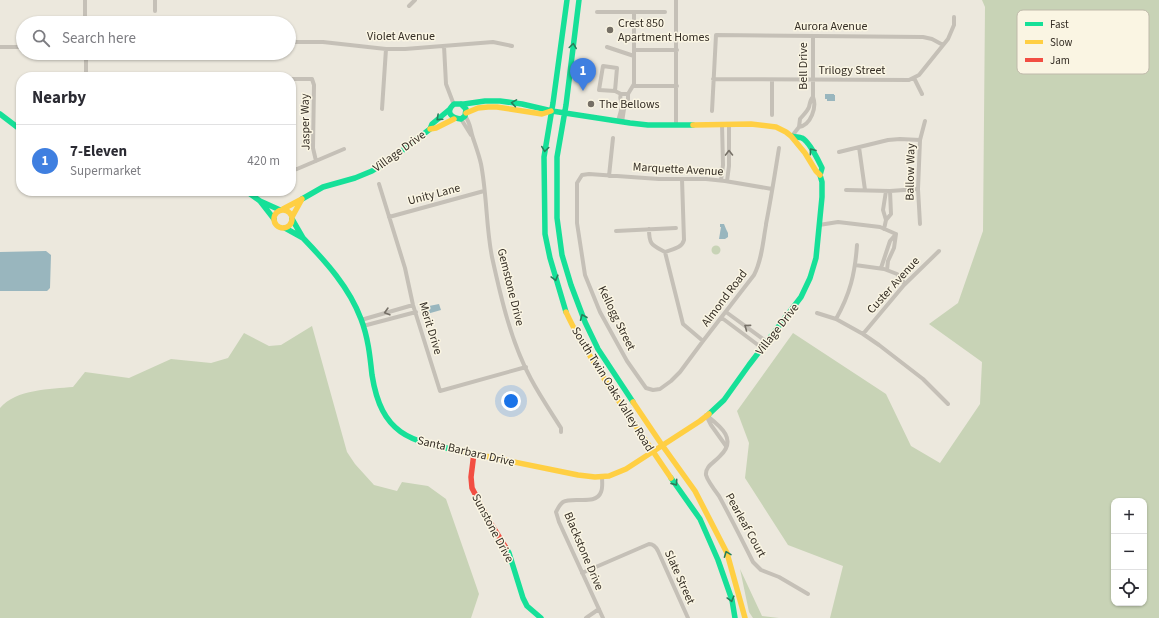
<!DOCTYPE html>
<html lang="en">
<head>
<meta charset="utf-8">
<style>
  :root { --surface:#fff; --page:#f7f7f7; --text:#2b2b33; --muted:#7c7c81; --line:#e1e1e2; --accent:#756f65 }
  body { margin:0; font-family:"Source Sans 3",sans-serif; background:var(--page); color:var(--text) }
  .controls { position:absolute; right:12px; bottom:12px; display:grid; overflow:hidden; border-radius:8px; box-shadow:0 1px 3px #0004 }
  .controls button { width:36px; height:36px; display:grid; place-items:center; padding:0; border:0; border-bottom:1px solid var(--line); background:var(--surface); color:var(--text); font:20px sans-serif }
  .you { position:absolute; left:511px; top:401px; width:14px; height:14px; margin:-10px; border:3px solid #fff; border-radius:50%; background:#1a73e8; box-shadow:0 0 0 6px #1a73e833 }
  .badge { display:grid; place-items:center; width:26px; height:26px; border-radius:50%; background:var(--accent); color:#fff; font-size:13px; font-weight:700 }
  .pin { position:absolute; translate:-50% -33px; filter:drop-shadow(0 1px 2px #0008) }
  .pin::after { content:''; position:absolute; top:21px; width:14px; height:12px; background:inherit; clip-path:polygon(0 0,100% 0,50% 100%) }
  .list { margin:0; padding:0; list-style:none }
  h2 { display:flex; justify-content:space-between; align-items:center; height:52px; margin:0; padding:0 16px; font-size:17px }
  h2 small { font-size:13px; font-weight:400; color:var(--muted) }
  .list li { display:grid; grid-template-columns:26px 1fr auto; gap:12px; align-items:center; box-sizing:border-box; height:72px; padding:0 16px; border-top:1px solid var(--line) }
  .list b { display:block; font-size:15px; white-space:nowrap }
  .list p { margin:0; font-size:13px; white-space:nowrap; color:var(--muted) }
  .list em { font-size:13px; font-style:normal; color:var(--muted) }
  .icon { flex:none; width:22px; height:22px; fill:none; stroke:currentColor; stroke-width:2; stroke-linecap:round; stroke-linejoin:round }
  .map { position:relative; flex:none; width:1159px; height:618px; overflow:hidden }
  .search { position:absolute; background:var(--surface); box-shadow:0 1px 3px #0004; left:16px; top:16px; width:280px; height:44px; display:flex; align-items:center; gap:10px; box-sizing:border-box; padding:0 14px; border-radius:22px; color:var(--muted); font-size:15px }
  .panel { position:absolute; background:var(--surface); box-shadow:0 1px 3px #0004; left:16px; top:72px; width:280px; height:124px; border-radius:16px }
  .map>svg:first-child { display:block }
  .green { fill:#c8d3b6; fill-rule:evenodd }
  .water { fill:#99b6be }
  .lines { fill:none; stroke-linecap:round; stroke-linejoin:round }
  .street { stroke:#c5c0b7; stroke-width:4 }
  .fast { stroke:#16e098; stroke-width:5.5 }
  .slow { stroke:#ffcf43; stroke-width:5.5 }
  .jam { stroke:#f24e42; stroke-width:5.5 }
  .oneway { stroke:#277e59 }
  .oneway2 { stroke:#767067 }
  .poi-dot { fill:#756f65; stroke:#faf5e3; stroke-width:1.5 }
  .labels { text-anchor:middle; stroke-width:3; stroke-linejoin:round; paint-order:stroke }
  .poi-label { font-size:12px; fill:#352e25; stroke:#faf5e3; text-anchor:start }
  .street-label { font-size:12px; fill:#352e25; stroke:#faf5e3 }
  .key { fill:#faf5e3; stroke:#bfb9aa; stroke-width:1 }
  .key-label { font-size:11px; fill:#352e25 }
</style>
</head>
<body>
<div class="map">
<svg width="1159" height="618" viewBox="0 0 1159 618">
  <rect width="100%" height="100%" fill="#ece8dd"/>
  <path class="green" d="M982 0H1159V618H830L843 566 788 545 745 478 749 443 737 411 793 333 886 394 911 446 940 463 980 404 982 362 929 324 958 303 983 231 985 7ZM1114 501H1144V603H1114Z
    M711.5 250a4.5 4.5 0 1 1 9 0a4.5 4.5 0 1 1-9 0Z
    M312 326 347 452 355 464 374 485 397 491 402 482 428 486 446 499 479 594 471 618H0V408C16 389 51 389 73 387L85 372 129 378 171 359 211 363 228 358 244 333 269 346 281 345Z
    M740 569 762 616 779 618H753L749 612Z"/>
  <path class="water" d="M825 94H834V95H835V101H827V99H825Z
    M720 224H724L726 229 728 233V237L725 239H719L721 227H720Z
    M46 251 51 255 50 288 47 291H0V252Z
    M439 304 441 310 427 314 424 307Z"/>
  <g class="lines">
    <path class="street" d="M85 0V23
      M155 0V11
      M676 0V124
      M409 6 415 0
      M597 12H665
      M289 42H323L386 49H405L493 42 512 46
      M444 46 446 84 454 105
      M0 47H23
      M607 47 634 56
      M634 50H677
      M86 53V77
      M914 78 922 94
      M291 79H312L314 85 313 148 316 161
      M713 79 909 80 919 75 948 39 954 25V17
      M633 86H677
      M615 91 617 68 603 66 599 90 615 91 621 94
      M382 109 386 49
      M712 111 716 35 923 37 932 39 943 45
      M772 115V80
      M465 116C471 124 470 129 473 138 476 147 479 155 481 164 487 195 486 227 492 257 501 298 511 342 531 379 540 396 551 412 561 428V432
      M461 119 471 135
      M618 121C619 117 622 109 622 104 621 99 619 99 621 94H628
      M622 122 625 103 628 101V94L634 84V12
      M799 127C811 125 817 107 813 97V36
      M799 127 800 119C803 115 807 112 809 107 810 103 810 100 813 97
      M792 136 799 127
      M859 147 865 190
      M839 152 888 140 900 139 920 140
      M291 170 297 169 344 149
      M609 176 613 138
      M721 180 723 165 722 124
      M727 181 729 166V124
      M379 184 405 268 413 305 440 391 526 367
      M772 189 725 181 706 179H659L589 174 582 175 577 183V223L585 275 600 312 627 361 646 388 653 390 660 389 671 381 680 372 703 341 754 275C762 260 763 241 766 225V224C771 199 775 173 779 148
      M846 190 890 191 918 189
      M886 191 883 210 886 220
      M389 217 484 191
      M920 224 918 189 920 140 925 121
      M819 225 838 222 880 227 896 234
      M649 229C649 245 652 245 665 252
      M884 229 886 220 891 214 890 191
      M616 231 676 228
      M665 252 683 324 703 341
      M665 252C673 249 682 248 684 240L682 179
      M855 265 884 269 897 274 905 284
      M881 268 890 241 896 234
      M887 270 888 261 894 248 896 234
      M726 312 767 342
      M817 313 836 319 863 334 879 345 923 379 948 404
      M722 318 762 348
      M836 319C850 294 855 274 857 245
      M361 320 413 305
      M363 326 416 312
      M863 334 904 285 939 251
      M706 415C720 426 738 439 720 456 715 462 705 466 706 475 707 479 716 492 719 496 731 518 742 540 753 562L761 570 779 577 808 594
      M707 417 711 425 726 446
      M602 477C602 481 603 488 601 492 596 506 573 496 563 502 560 504 558 508 556 512L559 522 603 618
      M582 573 649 544C654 544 656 547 658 551L688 618
      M586 618 599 609"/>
    <path class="fast" d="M579 0 566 105 557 157V218L562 255 571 285 585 322 598 349 633 402
      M461 104 466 109 465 116 461 119C451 118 445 112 454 104H464L485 101H500L522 104 552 111 630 123 648 125H693
      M0 114 21 130
      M246 191 260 201
      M302 199 323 187 355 178 372 171 390 160 430 129 432 124 450 109
      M274 219 260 201 280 210
      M285 228 303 238 292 219
      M303 238C326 262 349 287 361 319 368 337 370 356 372 375 382 437 411 441 465 452
      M566 312 550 258 545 234 544 157 553 103 567 0
      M709 414 724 400 749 365 801 297 810 278 816 258 822 197V182L820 175 822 168C818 160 810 142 802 138 799 137 795 137 792 136
      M671 478 700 519 718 560 732 600 735 618
      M506 548 509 553 523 598 527 606 541 618"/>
    <path class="slow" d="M466 113 478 108 488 107H497L542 114 551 111
      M693 125 751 124 776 127 786 132 791 136 805 153 816 171 820 175
      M430 129 436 128 454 119
      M283 209 302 199 292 217
      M274 219a9 9 0 1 1 18 0a9 9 0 1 1-18 0Z
      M566 312C579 341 597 367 614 394 633 422 652 450 671 478
      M633 402 662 445 695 491 727 553 745 618
      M465 452 578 475 595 477 609 476 626 469 700 421 709 414"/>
    <path class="jam" d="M474 453 471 477 472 488 488 519 506 548"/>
  </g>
  <defs><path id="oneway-chevron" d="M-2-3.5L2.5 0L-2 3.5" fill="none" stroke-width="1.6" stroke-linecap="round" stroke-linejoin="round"/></defs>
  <g class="oneway">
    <use href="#oneway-chevron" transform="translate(573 46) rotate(-82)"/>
    <use href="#oneway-chevron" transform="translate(514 103) rotate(-171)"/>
    <use href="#oneway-chevron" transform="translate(439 118) rotate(138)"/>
    <use href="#oneway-chevron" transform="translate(545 149) rotate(98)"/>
    <use href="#oneway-chevron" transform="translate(812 151) rotate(-126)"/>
    <use href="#oneway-chevron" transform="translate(555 278) rotate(75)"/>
    <use href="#oneway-chevron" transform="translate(583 317) rotate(-112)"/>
    <use href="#oneway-chevron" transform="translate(675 483) rotate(55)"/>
    <use href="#oneway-chevron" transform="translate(727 554) rotate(-111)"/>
    <use href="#oneway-chevron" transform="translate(731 599) rotate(75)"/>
  </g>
  <g class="oneway2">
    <use href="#oneway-chevron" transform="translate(729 153) rotate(-91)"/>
    <use href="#oneway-chevron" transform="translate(387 312) rotate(164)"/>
    <use href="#oneway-chevron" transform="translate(747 327) rotate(-144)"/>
  </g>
  <g class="poi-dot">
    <circle cx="610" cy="30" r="4"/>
    <circle cx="591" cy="104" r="4"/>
  </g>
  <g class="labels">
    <g class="poi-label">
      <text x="618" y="27">Crest 850<tspan x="618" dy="14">Apartment Homes</tspan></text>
      <text x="599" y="108">The Bellows</text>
    </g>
    <g class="street-label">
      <text x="831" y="30">Aurora Avenue</text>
      <text x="401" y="40">Violet Avenue</text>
      <text transform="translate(803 66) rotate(-90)" y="4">Bell Drive</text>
      <text x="852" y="74">Trilogy Street</text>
      <text transform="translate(305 122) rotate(-91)" y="4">Jasper Way</text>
      <text transform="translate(399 151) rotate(-36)" y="4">Village Drive</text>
      <text transform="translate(678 169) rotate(3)" y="4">Marquette Avenue</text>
      <text transform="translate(910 172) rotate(-89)" y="4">Ballow Way</text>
      <text transform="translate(434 194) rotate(-15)" y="4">Unity Lane</text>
      <text transform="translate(893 285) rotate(-48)" y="4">Custer Avenue</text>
      <text transform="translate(511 287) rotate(76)" y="4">Gemstone Drive</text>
      <text transform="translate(724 298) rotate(-53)" y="4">Almond Road</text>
      <text transform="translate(617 318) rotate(64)" y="4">Kellogg Street</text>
      <text transform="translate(431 328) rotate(73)" y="4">Merit Drive</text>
      <text transform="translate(777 329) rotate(-52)" y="4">Village Drive</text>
      <text transform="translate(613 389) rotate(58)" y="4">South Twin Oaks Valley Road</text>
      <text transform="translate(466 451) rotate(13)" y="4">Santa Barbara Drive</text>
      <text transform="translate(746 525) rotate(61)" y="4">Pearleaf Court</text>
      <text transform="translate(493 528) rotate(62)" y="4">Sunstone Drive</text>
      <text transform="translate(584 551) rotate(67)" y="4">Blackstone Drive</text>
      <text transform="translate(680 577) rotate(66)" y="4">Slate Street</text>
    </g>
  </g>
  <rect x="1017" y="10" width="132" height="64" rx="6" class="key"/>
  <rect x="1025" y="22" width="18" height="4" fill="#16e098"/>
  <rect x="1025" y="40" width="18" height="4" fill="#ffcf43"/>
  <rect x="1025" y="58" width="18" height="4" fill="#f24e42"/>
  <g class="key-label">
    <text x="1050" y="28">Fast</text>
    <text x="1050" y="46">Slow</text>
    <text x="1050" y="64">Jam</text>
  </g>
</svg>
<div class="controls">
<button>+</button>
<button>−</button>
<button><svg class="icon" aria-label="locate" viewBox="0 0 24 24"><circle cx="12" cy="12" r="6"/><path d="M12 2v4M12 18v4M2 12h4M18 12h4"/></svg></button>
</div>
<div class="you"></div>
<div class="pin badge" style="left:583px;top:91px;background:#3f7fe0">1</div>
<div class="search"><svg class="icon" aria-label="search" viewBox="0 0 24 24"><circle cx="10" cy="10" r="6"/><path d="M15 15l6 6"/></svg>Search here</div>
<section class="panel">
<h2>Nearby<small></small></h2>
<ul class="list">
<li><span class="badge" style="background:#3f7fe0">1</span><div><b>7-Eleven</b><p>Supermarket</p></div><em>420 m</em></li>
</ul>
</section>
</div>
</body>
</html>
